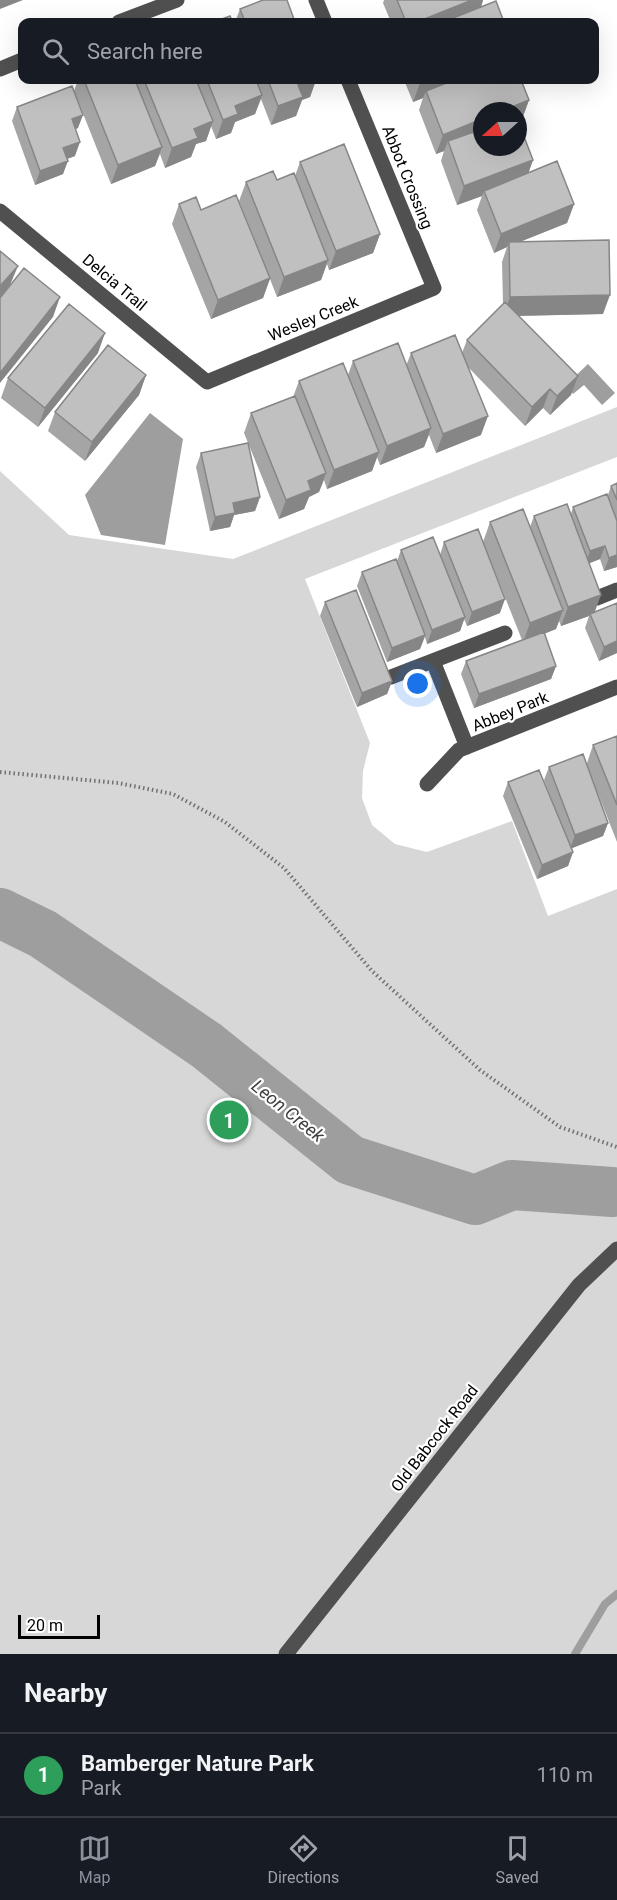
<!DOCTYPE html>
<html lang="en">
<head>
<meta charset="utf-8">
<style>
  :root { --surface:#171b24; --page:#20242c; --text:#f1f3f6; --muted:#9ea1a6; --line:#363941; --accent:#8c9099 }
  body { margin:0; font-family:Roboto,sans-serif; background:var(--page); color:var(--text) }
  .compass { position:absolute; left:473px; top:102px; width:54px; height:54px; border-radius:50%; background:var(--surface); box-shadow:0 6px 24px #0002; rotate:249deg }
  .scale { position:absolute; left:18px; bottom:15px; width:82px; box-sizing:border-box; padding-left:6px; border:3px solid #000; border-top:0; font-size:16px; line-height:21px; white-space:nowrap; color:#000; -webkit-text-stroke:4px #fff; paint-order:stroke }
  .you { position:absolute; left:418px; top:684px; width:21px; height:21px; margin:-15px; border:4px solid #fff; border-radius:50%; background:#1a73e8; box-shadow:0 0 0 9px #1a73e833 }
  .badge { display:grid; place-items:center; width:39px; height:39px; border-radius:50%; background:var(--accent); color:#fff; font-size:20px; font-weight:700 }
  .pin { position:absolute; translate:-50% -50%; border:3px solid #fff; box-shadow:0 2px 6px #0006 }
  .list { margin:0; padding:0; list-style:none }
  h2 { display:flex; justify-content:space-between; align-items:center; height:78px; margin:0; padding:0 24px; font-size:26px }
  h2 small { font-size:20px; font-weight:400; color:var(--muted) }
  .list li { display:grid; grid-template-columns:39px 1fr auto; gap:18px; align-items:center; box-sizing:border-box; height:84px; padding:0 24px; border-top:2px solid var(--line) }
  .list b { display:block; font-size:22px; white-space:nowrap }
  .list p { margin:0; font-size:20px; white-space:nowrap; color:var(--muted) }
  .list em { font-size:20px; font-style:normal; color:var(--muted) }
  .icon { flex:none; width:33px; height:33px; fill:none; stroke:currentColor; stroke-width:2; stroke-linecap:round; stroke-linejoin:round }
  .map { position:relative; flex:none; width:617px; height:1654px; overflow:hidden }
  .search { position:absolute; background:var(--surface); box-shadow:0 6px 24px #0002; left:18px; right:18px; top:18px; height:66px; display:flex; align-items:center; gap:15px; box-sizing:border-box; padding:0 21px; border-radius:12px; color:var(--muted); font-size:22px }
  .sheet { height:162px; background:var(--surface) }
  nav { display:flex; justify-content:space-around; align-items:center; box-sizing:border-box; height:84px; border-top:2px solid var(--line); background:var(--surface); font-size:16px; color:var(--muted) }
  nav a { display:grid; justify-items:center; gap:3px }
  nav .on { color:var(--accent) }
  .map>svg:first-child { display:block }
  .green { fill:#d7d7d7 }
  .water { fill:#9e9e9e }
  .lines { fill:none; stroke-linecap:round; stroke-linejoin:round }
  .stream { stroke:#9e9e9e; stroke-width:8 }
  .river { stroke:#9e9e9e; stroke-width:50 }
  .path { stroke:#727272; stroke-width:4; stroke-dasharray:1.5 3; stroke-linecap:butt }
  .minor { stroke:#505050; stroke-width:15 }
  .wall { fill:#a5a5a5 }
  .shaded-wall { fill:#868686 }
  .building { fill:#c0c0c0; stroke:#868686; stroke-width:1.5 }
  .labels { text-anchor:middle; stroke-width:4.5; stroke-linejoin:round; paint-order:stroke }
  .street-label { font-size:16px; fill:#000; stroke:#fff }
  .water-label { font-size:18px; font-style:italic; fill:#3f3f3f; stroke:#fff }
</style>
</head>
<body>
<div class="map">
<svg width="617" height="1654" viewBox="0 0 617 1654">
  <rect width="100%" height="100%" fill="#fff"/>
  <path class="green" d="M617 407V457L305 579 370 743 363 771 362 798 372 825 395 844 427 852 512 821 548 916 617 889V1654H0V471L69 535 233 559Z"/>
  <path class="water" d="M588 364 615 393 602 405 584 385 573 394 566 385Z
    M150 413 183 439 165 545 101 535 85 495Z"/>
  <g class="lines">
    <path class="stream" d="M575 1654 605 1604 617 1594"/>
    <path class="river" d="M0 913 43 934 206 1045 350 1160 475 1200 512 1185 612 1192"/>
    <path class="path" d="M0 772 118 783 173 794 225 822 284 868 372 971 480 1070 560 1127 617 1147"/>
    <path class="minor" d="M316 0 325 22
      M119 22 177 0
      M0 69 22 60
      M0 211 207 382 434 288 348 80
      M597 598 617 590
      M433 661 467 747
      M391 677 505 633
      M427 784 459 750 617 687
      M286 1654 579 1285 617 1249"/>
  </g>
  <path class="wall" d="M384 0H483L481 7 504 22H391L383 3Z
    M240 9 295 22H235Z
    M78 80H316L310 97 302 100 296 116 271 125 261 99 255 114 235 122 231 133 216 139 211 126 206 141 196 144 191 157 165 168 160 154 155 166 111 184 78 101V128L75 129V156L67 159 63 174 35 185 12 121 17 107 74 91Z
    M404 80H521L529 100 522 119 518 121 482 111 533 160 528 173 574 204 567 223 520 242 603 314 518 316 571 395 550 415 543 408 525 426 469 368 481 435 436 453 429 435 424 447 380 465 377 457 372 471 327 489 324 480 319 492 309 497 304 509 279 519 244 433 251 413 293 397 299 381 348 375 353 361 406 366 411 353H462L467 340 503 304 502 262 507 247 494 253 477 210 482 196 457 205 441 161 444 151 436 154 419 110 423 98 413 102Z
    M300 162 380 234 373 253 329 270 327 264 321 280 277 297 270 279 263 298 211 319 172 224 179 204 201 210 263 260 239 201 246 182 277 180 295 176Z
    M98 353 38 427 1 398 8 378Z
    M146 375 139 395 85 461 48 431 55 412Z
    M201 453 260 497 255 511 234 515 230 527 210 531 196 467Z
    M617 483V567L604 571 600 559 589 563 595 612 617 653 599 661 585 628 589 616 561 626 559 621 556 629 544 634 556 666 551 679 474 708 461 674 466 661 522 640 483 542 490 522 530 527 534 516 571 514 573 507 608 495 611 486Z
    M444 542 500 613 467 626 464 619 460 631 427 644 425 637 420 649 387 662 357 586 362 572 397 561 401 550 440 555Z
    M325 602 392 681 387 694 357 707 320 616Z
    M617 736V842L597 791 608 823 603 836 571 848 573 852 568 866 537 879 503 796 508 782 552 801 544 780 549 767 587 763 593 745Z"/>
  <path class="shaded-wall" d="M0 0H23L0 9Z
    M472 0H483L479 14 457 22H417Z
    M312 80H316L310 97 302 100 296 116 271 125 278 106 298 85Z
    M428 80H468L426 91 423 98 413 102 420 83Z
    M262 95 255 114 235 122 231 133 216 139 223 120 235 106Z
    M529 100 522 119 518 121V111H502Z
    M83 115 78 128 67 133 72 119Z
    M482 119V136L448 141 444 151 436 154 443 135Z
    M213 121 206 141 196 144 191 157 165 168 172 148 194 129Z
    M80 142 75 156 58 162 63 148Z
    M162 147 155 166 111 184 118 165Z
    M533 160 526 180 484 191 482 196 457 205 464 186Z
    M68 161 63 174 35 185 40 171Z
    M574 204 567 223 509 246V242L507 247 494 253 501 234Z
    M380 234 373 253 329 270 336 251Z
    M328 260 321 280 277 297 284 277Z
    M18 266 10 285 0 298V286Z
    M270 278 263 298 211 319 218 300Z
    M610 295 603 314 503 316 510 297Z
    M60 297 53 317 0 383V373Z
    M105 333 98 353 38 427 45 408Z
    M146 375 139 395 85 461 92 442Z
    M578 376 571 395 550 415 557 396Z
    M550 389 543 408 525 426 532 407Z
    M488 416 481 435 436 453 443 434Z
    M431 428 424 447 380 465 387 446Z
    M379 452 372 471 327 489 334 470Z
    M326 473 319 492 309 497 304 509 279 519 286 500 308 481Z
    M260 497 255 511 234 515 230 527 210 531 215 517 233 503Z
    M605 546 600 559 585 565 590 551Z
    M617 555V567L604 571 609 558Z
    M601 595 594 614H590L589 616 561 626 568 607Z
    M505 599 500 613 467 626 472 612Z
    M563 610 556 629 523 642 530 623Z
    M465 617 460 631 427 644 432 630Z
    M425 635 420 649 387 662 392 648Z
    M617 641V653L599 661 604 647Z
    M556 666 551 679 474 708 479 694Z
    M392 681 387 694 357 707 362 693Z
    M608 823 603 836 570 849 575 835Z
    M573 852 568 866 537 879 542 865Z"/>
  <path class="building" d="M263 0H287L295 22H245L240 9Z
    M397 0H472L417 22H406Z
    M496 1 504 22H443Z
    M230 16 233 22H214Z
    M84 80H135L162 147 118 165Z
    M144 80H196L213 121 194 129 198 138 172 148Z
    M207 80H256L262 95 235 106 238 114 223 120Z
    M268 80H312L298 85 303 97 278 106Z
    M419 80H428L420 83Z
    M454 80H521L529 100 502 111H482V119L443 135 426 91Z
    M72 86 83 115 72 119 80 142 63 148 68 161 40 171 17 107Z
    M518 121 533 160 464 186 448 141 482 129V147H518Z
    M344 144 380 234 336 251 300 162Z
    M557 161 574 204 501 234 484 191Z
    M273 171 277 180 294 173 328 260 284 277 246 182Z
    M236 195 270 278 218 300 179 204 196 197 201 210Z
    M609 240 610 295 510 297 509 242Z
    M0 251 18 266 0 286Z
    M24 268 60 297 0 373V298Z
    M505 302 578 376 557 396 550 389 532 407 467 340Z
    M69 304 105 333 45 408 8 378Z
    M455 335 488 416 443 434 411 353Z
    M398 343 431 428 387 446 353 361Z
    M108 345 146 375 92 442 55 412Z
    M343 363 379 452 334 470 299 381Z
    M295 396 326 473 308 481 311 490 286 500 251 413Z
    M248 443 260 497 233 503 235 513 215 517 201 453Z
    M617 483V500L611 486Z
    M607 494 617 521V555L609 558 605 546 590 551 573 507Z
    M567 504 601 595 568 607 534 516Z
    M523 509 563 610 530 623 490 522Z
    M478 529 505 599 472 612 444 542Z
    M433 537 465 617 432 630 401 550Z
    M396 559 425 635 392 648 362 572Z
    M356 590 392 681 362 693 325 602Z
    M617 603V641L604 647 590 614Z
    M544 632 556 666 479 694 466 661Z
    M617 736V805L593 745Z
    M583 754 608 823 575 835 549 767Z
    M539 770 573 852 542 865 508 782Z"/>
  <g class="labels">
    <g class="street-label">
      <text transform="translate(408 177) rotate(68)" y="6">Abbot Crossing</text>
      <text transform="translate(115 282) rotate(40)" y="6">Delcia Trail</text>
      <text transform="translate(313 318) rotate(-22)" y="6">Wesley Creek</text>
      <text transform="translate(510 711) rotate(-22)" y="6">Abbey Park</text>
      <text transform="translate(434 1438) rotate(-52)" y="6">Old Babcock Road</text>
    </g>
    <g class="water-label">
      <text transform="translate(288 1111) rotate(39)" y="6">Leon Creek</text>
    </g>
  </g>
</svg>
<svg class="compass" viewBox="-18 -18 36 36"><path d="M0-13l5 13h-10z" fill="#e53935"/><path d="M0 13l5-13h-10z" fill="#9ea1a6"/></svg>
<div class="scale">20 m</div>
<div class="you"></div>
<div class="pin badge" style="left:229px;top:1120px;background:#2e9e5b">1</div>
<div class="search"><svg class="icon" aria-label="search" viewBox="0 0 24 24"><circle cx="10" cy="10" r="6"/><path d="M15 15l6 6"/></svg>Search here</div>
</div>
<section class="sheet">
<h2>Nearby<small></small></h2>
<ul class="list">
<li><span class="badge" style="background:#2e9e5b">1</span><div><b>Bamberger Nature Park</b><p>Park</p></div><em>110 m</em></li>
</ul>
</section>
<nav>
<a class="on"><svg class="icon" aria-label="map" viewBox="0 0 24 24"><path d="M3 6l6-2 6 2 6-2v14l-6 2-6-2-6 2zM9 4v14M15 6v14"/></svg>Map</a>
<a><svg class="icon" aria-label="directions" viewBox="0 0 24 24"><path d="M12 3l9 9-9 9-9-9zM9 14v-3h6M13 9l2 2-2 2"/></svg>Directions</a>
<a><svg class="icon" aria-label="saved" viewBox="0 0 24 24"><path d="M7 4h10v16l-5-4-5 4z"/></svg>Saved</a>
</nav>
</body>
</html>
